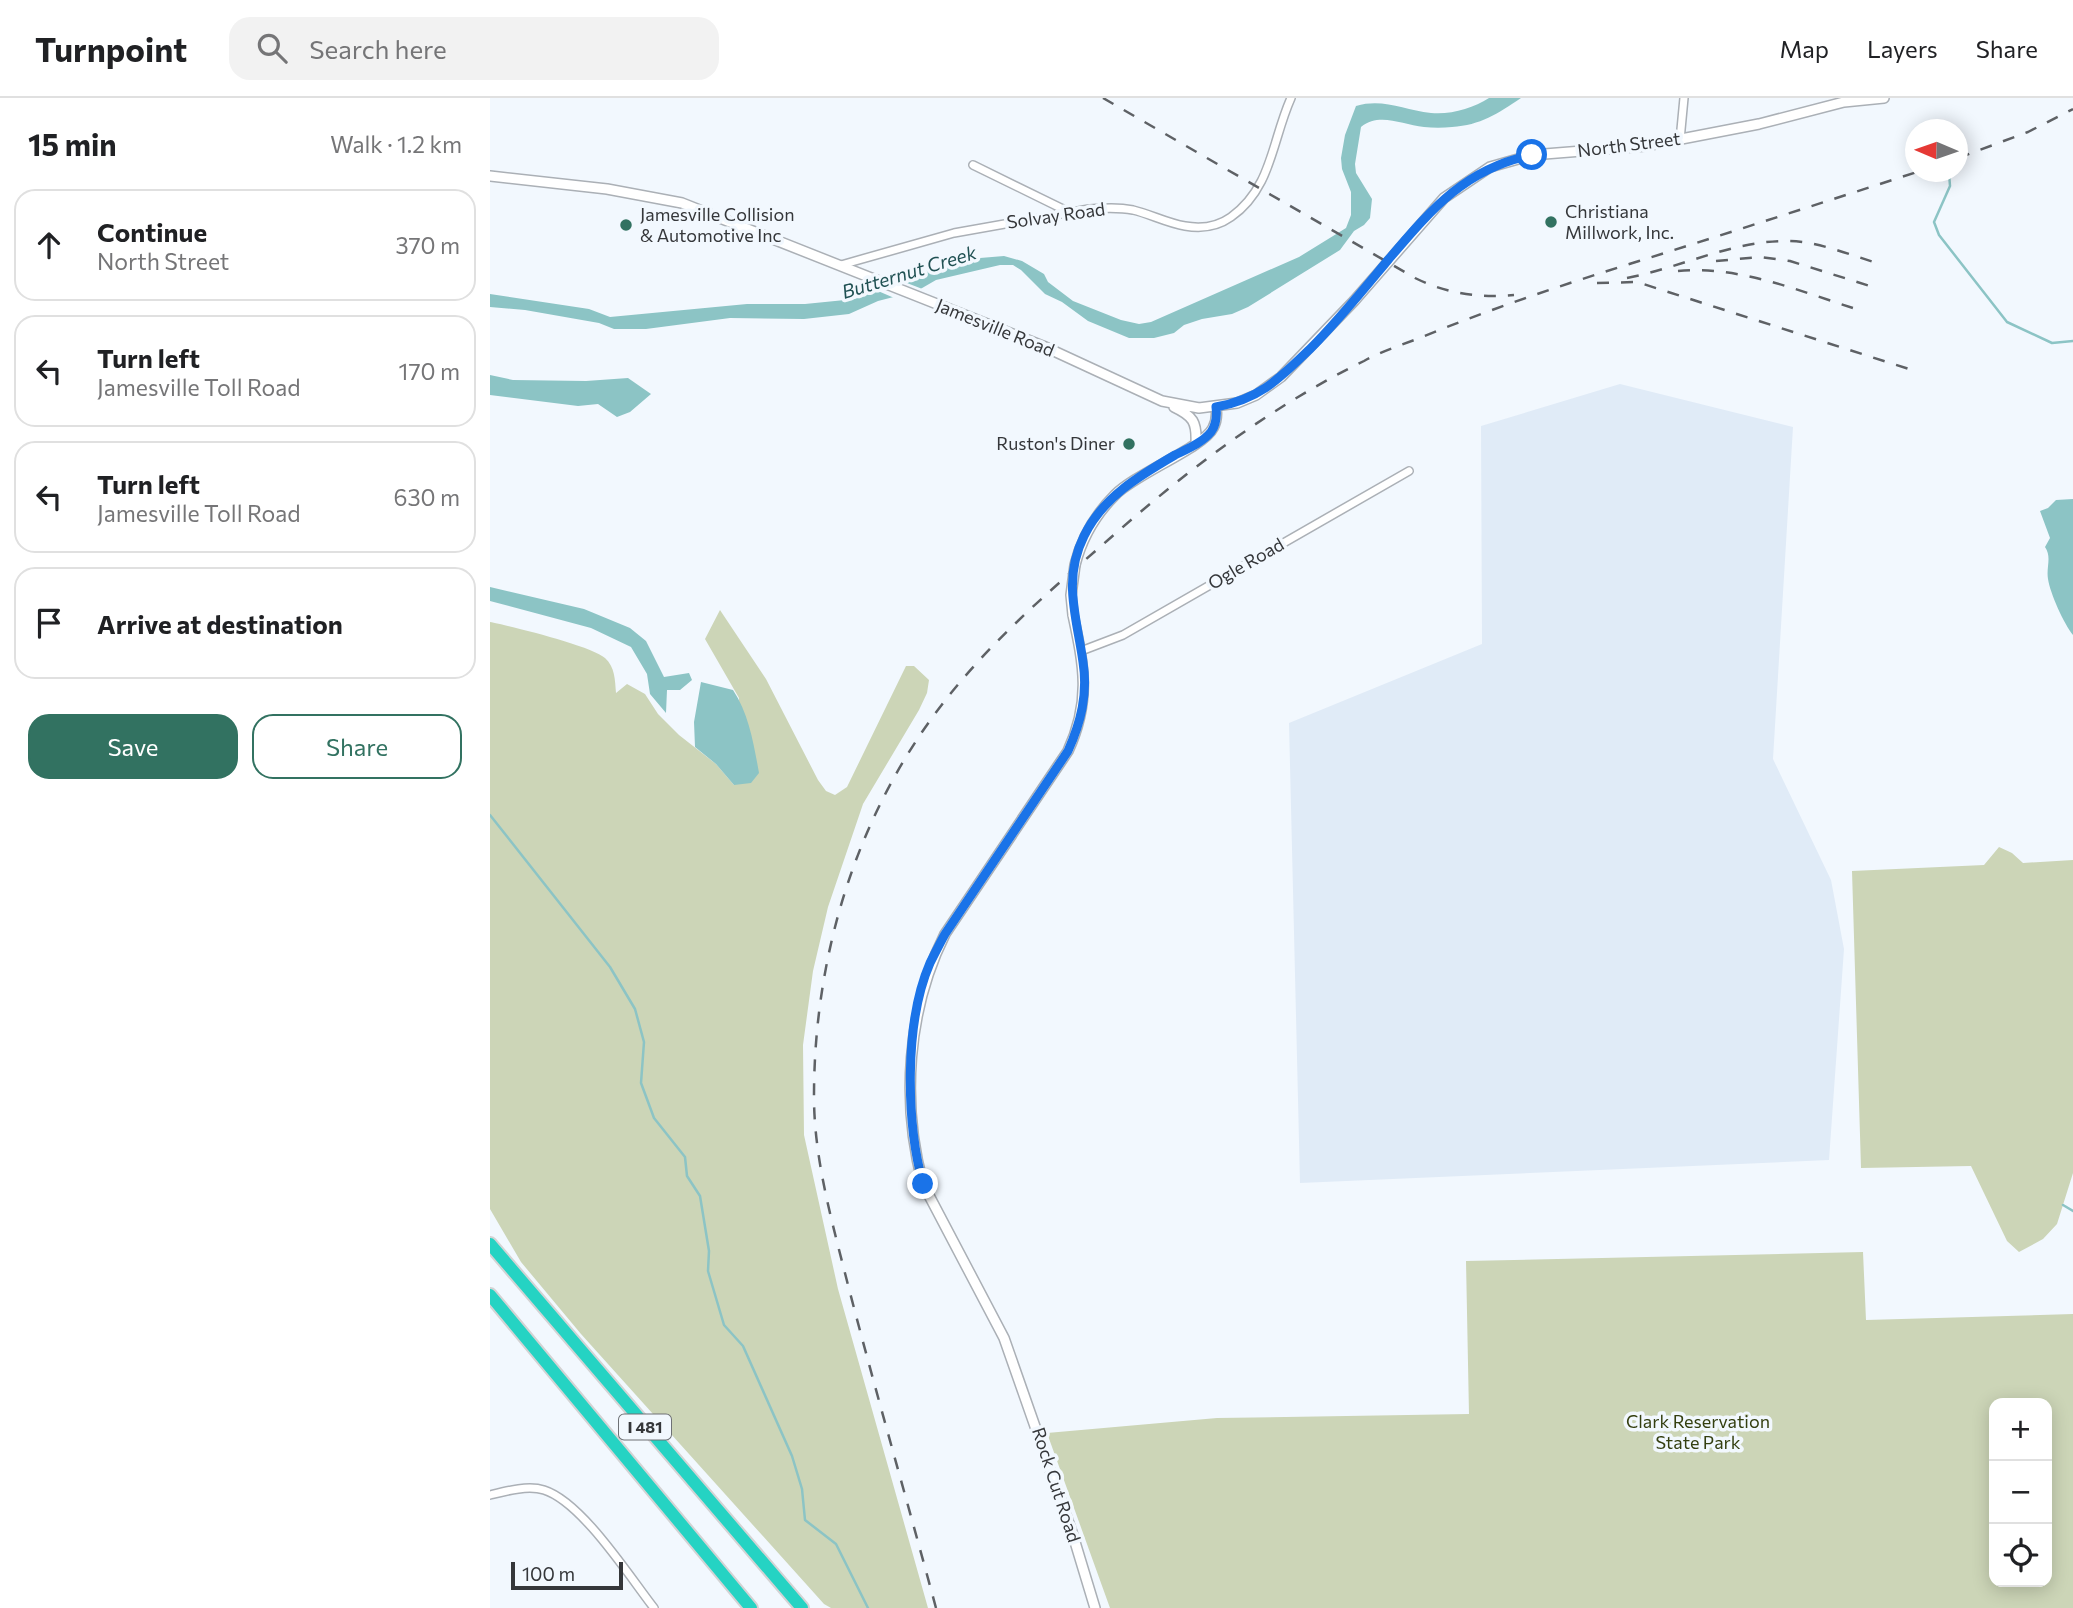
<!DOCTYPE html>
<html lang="en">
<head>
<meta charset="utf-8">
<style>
  :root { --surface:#fff; --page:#f2f2f2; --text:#202124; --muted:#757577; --line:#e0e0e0; --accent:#327261 }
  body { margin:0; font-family:Commissioner,sans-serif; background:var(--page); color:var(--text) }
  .controls { position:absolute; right:21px; bottom:21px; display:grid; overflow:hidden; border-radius:14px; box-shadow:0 4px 18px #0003 }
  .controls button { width:63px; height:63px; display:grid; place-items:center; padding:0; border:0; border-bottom:2px solid var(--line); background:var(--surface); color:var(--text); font:35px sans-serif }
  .compass { position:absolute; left:1415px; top:21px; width:63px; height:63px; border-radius:50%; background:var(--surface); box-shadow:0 4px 18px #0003; rotate:272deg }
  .scale { position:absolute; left:21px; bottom:18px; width:112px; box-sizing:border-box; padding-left:7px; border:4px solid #35373a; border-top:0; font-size:19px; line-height:24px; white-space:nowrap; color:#35373a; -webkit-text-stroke:5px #f2f8fe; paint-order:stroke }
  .stop { position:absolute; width:21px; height:21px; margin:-16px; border:5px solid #1a73e8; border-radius:50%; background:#fff }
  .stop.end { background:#1a73e8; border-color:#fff; box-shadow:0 2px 7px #0008 }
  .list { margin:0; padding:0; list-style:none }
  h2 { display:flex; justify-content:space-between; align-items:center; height:91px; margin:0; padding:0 28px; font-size:30px }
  h2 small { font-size:23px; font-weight:400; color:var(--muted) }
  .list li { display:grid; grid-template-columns:46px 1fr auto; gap:21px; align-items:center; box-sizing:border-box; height:112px; margin:0 14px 14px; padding:0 14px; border:2px solid var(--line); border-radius:21px }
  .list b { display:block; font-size:26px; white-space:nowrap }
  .list p { margin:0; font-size:23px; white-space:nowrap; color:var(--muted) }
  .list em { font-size:23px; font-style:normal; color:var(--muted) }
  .actions { display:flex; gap:14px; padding:21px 28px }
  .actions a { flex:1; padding:16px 0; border:2px solid var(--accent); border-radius:21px; text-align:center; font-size:24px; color:var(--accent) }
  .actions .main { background:var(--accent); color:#fff }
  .icon { flex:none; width:38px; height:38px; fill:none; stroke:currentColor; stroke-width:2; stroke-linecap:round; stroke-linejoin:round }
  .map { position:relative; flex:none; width:1583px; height:1510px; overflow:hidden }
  header { display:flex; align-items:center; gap:42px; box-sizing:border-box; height:98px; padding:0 35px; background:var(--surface); border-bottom:2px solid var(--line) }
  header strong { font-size:33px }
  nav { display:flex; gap:38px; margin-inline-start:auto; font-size:24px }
  .search { width:490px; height:63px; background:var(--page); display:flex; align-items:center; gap:18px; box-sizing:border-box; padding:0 24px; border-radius:21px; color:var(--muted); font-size:26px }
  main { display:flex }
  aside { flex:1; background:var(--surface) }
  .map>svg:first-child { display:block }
  .built { fill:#e0ebf7 }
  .green { fill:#ccd5b7; fill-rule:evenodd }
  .water { fill:#8cc4c5 }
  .pier { fill:#f2f8fe }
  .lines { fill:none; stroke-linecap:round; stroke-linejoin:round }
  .stream { stroke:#8cc4c5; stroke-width:2.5 }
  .minor-casing { stroke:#abb0b6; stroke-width:10 }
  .tertiary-casing { stroke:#abb0b6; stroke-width:12 }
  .motorway-casing { stroke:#d3d3d4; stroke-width:16 }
  .minor { stroke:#fff; stroke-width:7 }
  .tertiary { stroke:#fff; stroke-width:9 }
  .motorway { stroke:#25d3c3; stroke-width:12 }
  .rail { stroke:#5e6165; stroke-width:2.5; stroke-dasharray:12 12; stroke-linecap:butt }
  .tertiary-bridge-casing { stroke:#abb0b6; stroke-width:12; stroke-linecap:butt }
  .tertiary-bridge { stroke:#fff; stroke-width:9 }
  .route { stroke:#1a73e8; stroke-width:9 }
  .poi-dot { fill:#327261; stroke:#f2f8fe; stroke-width:2.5 }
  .labels { text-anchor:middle; stroke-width:7; stroke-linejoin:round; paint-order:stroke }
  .shield { fill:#f2f8fe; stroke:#6e7175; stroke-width:2 }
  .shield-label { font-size:16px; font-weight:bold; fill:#35373a }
  .street-label { font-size:18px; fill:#35373a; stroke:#f2f8fe }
  .poi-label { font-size:18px; fill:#35373a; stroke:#f2f8fe; text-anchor:start }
  .park-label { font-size:18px; fill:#343f10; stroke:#f2f8fe }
  .water-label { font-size:19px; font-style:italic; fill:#205153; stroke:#f2f8fe }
</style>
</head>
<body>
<header>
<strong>Turnpoint</strong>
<div class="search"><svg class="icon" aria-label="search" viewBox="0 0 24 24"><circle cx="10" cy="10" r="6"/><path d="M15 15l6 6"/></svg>Search here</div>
<nav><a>Map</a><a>Layers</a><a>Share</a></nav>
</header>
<main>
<aside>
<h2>15 min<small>Walk · 1.2 km</small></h2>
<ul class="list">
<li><svg class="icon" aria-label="ahead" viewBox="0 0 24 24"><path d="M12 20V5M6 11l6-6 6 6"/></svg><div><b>Continue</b><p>North Street</p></div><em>370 m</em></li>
<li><svg class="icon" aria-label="left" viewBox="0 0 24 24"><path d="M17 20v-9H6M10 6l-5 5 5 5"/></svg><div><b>Turn left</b><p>Jamesville Toll Road</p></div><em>170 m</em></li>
<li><svg class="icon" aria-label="left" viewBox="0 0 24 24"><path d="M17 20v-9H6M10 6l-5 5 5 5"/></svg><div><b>Turn left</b><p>Jamesville Toll Road</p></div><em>630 m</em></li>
<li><svg class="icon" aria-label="arrive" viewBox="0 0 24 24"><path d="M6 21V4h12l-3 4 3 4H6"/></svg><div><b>Arrive at destination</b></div></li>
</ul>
<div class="actions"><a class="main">Save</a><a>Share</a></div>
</aside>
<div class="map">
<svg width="1583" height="1510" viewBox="0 0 1583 1510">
  <rect width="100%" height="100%" fill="#f2f8fe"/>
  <path class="built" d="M1130 286 1303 329 1283 661 1341 782 1354 851 1339 1062 810 1085 799 625 992 546 991 328Z"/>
  <path class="green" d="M230 512 276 581 328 682 336 693 345 697 357 689 416 568H424L439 582 437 595 429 612 373 706 338 809 323 873 313 947 314 1037 348 1191 438 1510H341L334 1506 91 1236 31 1164 0 1111V524C21 528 102 548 115 560 125 569 125 582 126 595L137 586 155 596 168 616 189 637 226 666 244 687 249 600 215 541Z
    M1509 749 1522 755 1533 765 1583 762V1075L1567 1126 1553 1141 1529 1154 1517 1143 1481 1068 1371 1070 1362 773 1494 767Z
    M1373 1154 1376 1222 1583 1216V1510H620L557 1335 727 1320 979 1316 976 1163ZM1557 1305V1484H1504V1305Z"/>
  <path class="water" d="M999 0H1031C1007 16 991 27 962 29 953 30 943 30 934 29 912 27 890 14 871 29L865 66 866 75 882 101 880 120 874 127 864 133 850 152 758 209 742 216 712 221 694 227 684 235 664 240H639L598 223 572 204 555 196 531 172 523 167H510L446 182 427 193 388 203 359 216 314 221 240 220 156 231H124L109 225 35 212 0 209V196L99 211 120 219 257 206H315L365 201 423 176 490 160 514 158 532 163 554 176 558 184 583 203 631 222 649 226 661 224 809 159 856 130 861 117V94L852 71 851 60 855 37 866 8C893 0 914 12 941 15 961 17 983 10 999 0Z
    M0 277 23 282 96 283 138 280 161 296 140 314 127 319 108 306 88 308 0 297Z
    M1583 401V537C1574 526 1560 495 1558 481 1556 469 1562 459 1555 449L1560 440 1550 413 1558 410 1566 402Z
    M0 489 94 511 140 530 156 543 174 579 199 575 202 582 190 592H177L176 615 160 596 157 576 141 549 101 530 0 503Z
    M211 584 243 592C259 616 264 647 269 675L261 685 244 687 226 666 205 649 204 624Z"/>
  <path class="pier" d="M404 180 435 192 409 202 381 190Z"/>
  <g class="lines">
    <path class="stream" d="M1459 75 1460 88 1444 124 1449 137 1517 224 1562 245 1583 243
      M0 717 120 869 145 911 154 944 151 985 164 1020 195 1059 197 1078 210 1098 219 1153 218 1173 234 1227 253 1248 302 1358 312 1391 315 1422 346 1446 378 1510
      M1573 1107 1583 1113"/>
    <defs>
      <path id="minor" d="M1190 42 1194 0
        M483 67 579 114
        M351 167 464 135 599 111C614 110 628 109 643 112 660 116 677 125 695 128 712 131 727 129 741 119 782 90 782 42 801 0
        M591 553 633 537 919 373
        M0 1397C16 1393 38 1387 54 1392 92 1404 139 1478 164 1510"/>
      <path id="tertiary" d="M0 78 117 91 192 105 553 248 672 303 709 310 747 305 766 297 791 279 864 203 954 100 1000 69 1042 57 1155 48 1269 26 1354 4 1394 0
        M684 309C703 318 707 324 706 345
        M585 467C592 439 605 417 625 397 645 376 714 349 723 330 727 323 727 316 726 309
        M583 517C594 568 601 603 578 653L455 836C417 912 411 1005 433 1086L514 1240 582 1434 605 1510"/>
      <path id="motorway" d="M0 1146 312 1510
        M0 1197 261 1510"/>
    </defs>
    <use href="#minor" class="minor-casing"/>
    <use href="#tertiary" class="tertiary-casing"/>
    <use href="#motorway" class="motorway-casing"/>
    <use href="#minor" class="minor"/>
    <use href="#tertiary" class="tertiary"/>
    <use href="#motorway" class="motorway"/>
    <path class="rail" d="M613 0 925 180C958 196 988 200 1024 197
      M1468 60 1538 34 1583 11
      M1226 163 1270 159 1300 163 1380 188
      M1188 173C1249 167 1312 194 1369 212
      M1137 180C1189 170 1240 144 1293 143 1325 142 1357 156 1387 165
      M1107 185 1147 184 1422 272
      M446 1510C417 1402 386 1295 358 1187 343 1127 325 1066 324 1003 323 856 368 710 461 595 507 538 563 490 618 442 696 373 780 309 874 263 892 253 912 247 932 239 1003 210 1075 186 1149 163 1242 134 1334 104 1427 74"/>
    <defs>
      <path id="tertiary-bridge" d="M583 517 581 497 585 467"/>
    </defs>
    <use href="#tertiary-bridge" class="tertiary-bridge-casing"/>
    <use href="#tertiary-bridge" class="tertiary-bridge"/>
  </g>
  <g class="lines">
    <path class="route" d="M433 1086C416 1024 414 925 440 865 445 855 450 845 455 836L578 653C591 624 598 596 593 564 587 520 572 482 594 438 613 399 649 378 685 357 697 351 712 345 721 334 726 327 727 317 726 309 770 301 789 281 820 251 848 223 873 192 898 162 940 113 975 70 1042 57"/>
  </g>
  <g class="poi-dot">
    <circle cx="1061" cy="124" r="7"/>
    <circle cx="136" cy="127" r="7"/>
    <circle cx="639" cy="346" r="7"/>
  </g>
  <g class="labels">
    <rect class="shield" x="129" y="1316.5" width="52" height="25" rx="5"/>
    <g class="shield-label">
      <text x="155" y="1335">I 481</text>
    </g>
    <g class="street-label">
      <text transform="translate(1139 47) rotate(-7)" y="6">North Street</text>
      <text transform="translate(566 118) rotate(-8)" y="6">Solvay Road</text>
      <text transform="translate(505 230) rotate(22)" y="6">Jamesville Road</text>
      <text transform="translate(756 466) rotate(-30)" y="6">Ogle Road</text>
      <text transform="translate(566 1387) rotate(72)" y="6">Rock Cut Road</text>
    </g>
    <g class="poi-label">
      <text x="1075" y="120">Christiana<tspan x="1075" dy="21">Millwork, Inc.</tspan></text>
      <text x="150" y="123">Jamesville Collision<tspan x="150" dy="21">&amp; Automotive Inc</tspan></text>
      <text x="625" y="352" text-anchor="end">Ruston's Diner</text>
    </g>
    <g class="park-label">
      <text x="1208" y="1330">Clark Reservation<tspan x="1208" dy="21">State Park</tspan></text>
    </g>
    <g class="water-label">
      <text transform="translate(419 174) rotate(-17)" y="7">Butternut Creek</text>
    </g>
  </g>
</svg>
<div class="controls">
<button>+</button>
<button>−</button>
<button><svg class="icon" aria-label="locate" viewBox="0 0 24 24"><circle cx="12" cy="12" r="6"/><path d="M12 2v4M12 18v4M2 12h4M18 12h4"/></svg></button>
</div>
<svg class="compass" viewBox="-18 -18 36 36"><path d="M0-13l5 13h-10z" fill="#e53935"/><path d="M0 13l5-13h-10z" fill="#757577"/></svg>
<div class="scale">100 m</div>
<div class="stop" style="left:1042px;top:57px"></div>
<div class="stop end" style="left:433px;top:1086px"></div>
</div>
</main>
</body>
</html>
